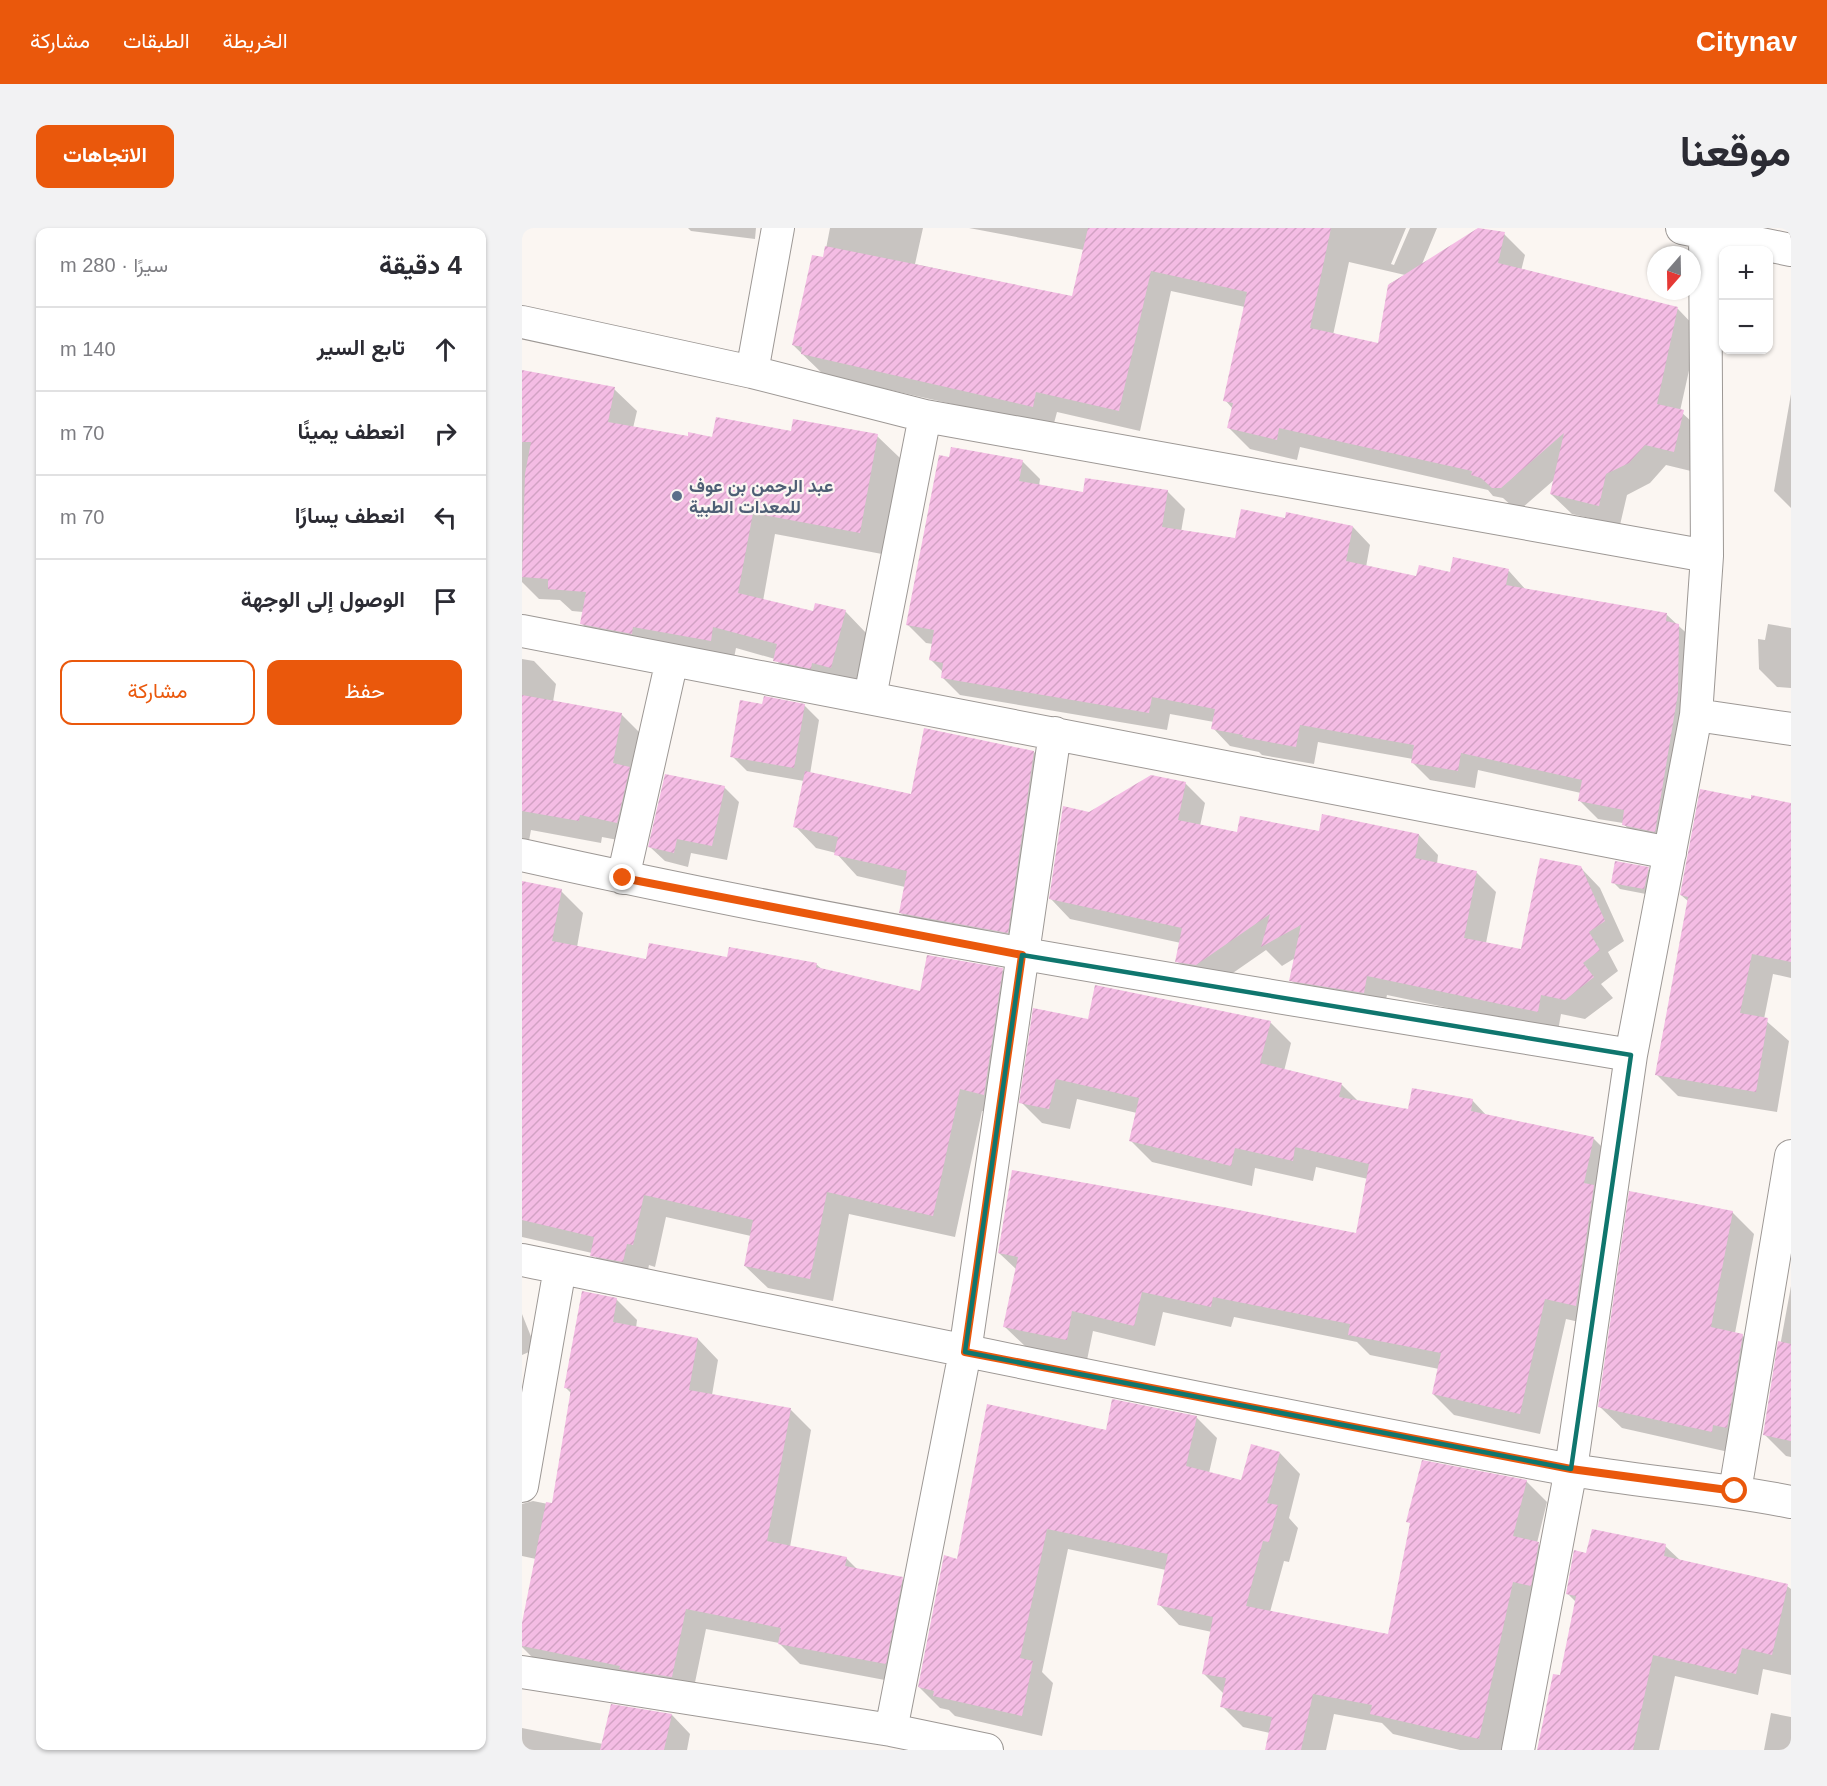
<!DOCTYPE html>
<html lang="ar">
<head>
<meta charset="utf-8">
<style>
  :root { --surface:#fff; --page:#f2f2f3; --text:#2b2b33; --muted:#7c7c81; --line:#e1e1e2; --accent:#ea580c }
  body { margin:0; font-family:Arial,Vazirmatn,sans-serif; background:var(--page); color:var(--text); direction:rtl }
  .controls { position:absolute; right:18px; top:18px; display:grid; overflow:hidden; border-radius:12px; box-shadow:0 2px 4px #0004 }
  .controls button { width:54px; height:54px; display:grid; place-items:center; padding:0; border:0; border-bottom:2px solid var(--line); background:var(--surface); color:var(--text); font:30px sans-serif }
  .compass { position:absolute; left:1125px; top:18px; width:54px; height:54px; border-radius:50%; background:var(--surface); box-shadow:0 2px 4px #0004; rotate:200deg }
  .stop { position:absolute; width:18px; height:18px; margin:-14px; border:4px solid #ea580c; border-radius:50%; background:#fff }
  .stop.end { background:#ea580c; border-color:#fff; box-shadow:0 2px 6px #0008 }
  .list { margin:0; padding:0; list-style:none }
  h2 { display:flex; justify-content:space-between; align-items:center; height:78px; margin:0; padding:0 24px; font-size:26px }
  h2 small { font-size:20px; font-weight:400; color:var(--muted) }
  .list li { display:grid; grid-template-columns:39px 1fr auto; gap:18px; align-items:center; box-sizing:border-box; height:84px; padding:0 24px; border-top:2px solid var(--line) }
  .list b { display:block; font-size:22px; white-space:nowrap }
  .list em { font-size:20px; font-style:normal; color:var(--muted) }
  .actions { display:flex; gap:12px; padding:18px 24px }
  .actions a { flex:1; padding:14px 0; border:2px solid var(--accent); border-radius:12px; text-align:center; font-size:21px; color:var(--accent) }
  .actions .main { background:var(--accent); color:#fff }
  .icon { flex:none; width:33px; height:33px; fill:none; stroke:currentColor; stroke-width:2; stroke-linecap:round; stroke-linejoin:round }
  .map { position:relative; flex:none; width:1269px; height:1522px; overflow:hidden; direction:ltr; border-radius:12px }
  header { display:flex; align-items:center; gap:36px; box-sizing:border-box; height:84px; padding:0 30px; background:var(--accent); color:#fff }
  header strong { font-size:28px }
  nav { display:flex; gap:33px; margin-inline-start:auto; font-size:21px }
  .intro { display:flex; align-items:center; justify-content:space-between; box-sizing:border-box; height:144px; padding:0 36px }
  h1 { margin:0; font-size:42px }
  .button { padding:15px 27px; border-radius:12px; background:var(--accent); color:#fff; font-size:21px; font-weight:700 }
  main { display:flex; gap:36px; padding:0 36px }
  aside { flex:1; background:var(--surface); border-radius:12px; box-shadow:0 2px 4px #0004 }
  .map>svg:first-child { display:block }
  .shadow { fill:#0003; fill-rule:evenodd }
  .building { fill:url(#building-hatch) }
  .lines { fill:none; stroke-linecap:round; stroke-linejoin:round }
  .street-casing { stroke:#9d9895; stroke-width:34 }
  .street { stroke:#fff; stroke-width:32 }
  .route { stroke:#ea580c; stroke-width:8 }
  .marked { fill:none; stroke:#0f766e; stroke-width:4.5; stroke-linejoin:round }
  .service-dot { fill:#5c6f8a; stroke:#fbf6f2; stroke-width:2 }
  .labels { text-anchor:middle; stroke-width:4.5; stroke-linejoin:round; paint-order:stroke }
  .service-label { font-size:18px; font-weight:bold; fill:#4e5e75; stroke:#fbf6f2; text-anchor:start }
</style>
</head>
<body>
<header>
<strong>Citynav</strong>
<nav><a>الخريطة</a><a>الطبقات</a><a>مشاركة</a></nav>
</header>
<div class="intro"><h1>موقعنا</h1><a class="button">الاتجاهات</a></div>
<main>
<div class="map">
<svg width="1269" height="1522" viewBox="0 0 1269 1522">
  <defs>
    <pattern id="building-hatch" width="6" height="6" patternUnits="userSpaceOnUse" patternTransform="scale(1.5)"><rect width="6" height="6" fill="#f4bce4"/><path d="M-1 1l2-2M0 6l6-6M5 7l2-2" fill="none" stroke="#d2a2c4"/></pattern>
  </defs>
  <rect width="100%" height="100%" fill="#fbf6f2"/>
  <path class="shadow" d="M166 0H234L233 11 169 3Z
    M308 0H401L393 36 552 70 562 22 447 0H884L869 36 872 37 888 0H915L900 36 982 6 1003 27 999 43 1156 81 1176 102 1158 183 1182 205 1173 244 1144 237 1128 255 1105 267 1098 297 1050 286 1029 266 1032 252 1000 280H992L981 270 971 268 966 262 778 219 775 232 728 221 707 200 711 181 703 172 723 79 649 63 618 203 535 184 531 199 302 147 271 117 302 31ZM827 34 883 47 867 56 857 117 811 107Z
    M0 144 92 161 115 183 111 200 167 210 270 205 355 208 378 230 360 326 253 306 241 373 292 385 323 383 345 406 332 462 275 455 253 431 214 420 211 435 82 418 59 395 61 384 50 383 38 372 17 371 0 354Z
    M1269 166V280L1252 263Z
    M500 233 518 251 517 258 562 266 645 263 663 281 659 304 714 312 764 292 831 299 848 317 844 339 896 349 929 346 932 331 987 343 1004 362 1145 387 1175 415 1151 621 1119 615 1101 595 1076 591 1058 573 1059 565 956 542 953 560 908 552 890 534 891 531 796 514 792 536 740 527 737 524 708 518 691 500 692 494 648 486 645 502 438 467 420 449 421 444 409 432 411 416 404 415 386 397Z
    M1246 396 1269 400V460L1255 459 1237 441 1236 411 1243 412Z
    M0 431 12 433 34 456 31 474 99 486 122 509 117 616 80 609 79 615 9 602 6 618 0 617Z
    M282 477 297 492 288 546 390 568 512 524 533 546 507 726 400 706 378 684 383 659 335 648 314 625 294 620 273 598 282 553 225 543 210 528 241 478Z
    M663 555 683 575 678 598 716 606 897 607 916 627 915 636 954 644 974 664 964 715 1000 722 1058 639 1078 660 1102 713 1086 724 1096 743 1079 756 1091 770 1063 791 1039 786 1036 803 865 767 861 784 789 772 769 752 773 730 760 738 744 722 695 756 675 753 655 733 659 715 548 691 529 671 567 585Z
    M202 559 217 574 205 632 169 625 166 639 143 633 128 619Z
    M1269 578V750L1251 746 1242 791 1267 813 1255 884 1156 868 1134 846 1167 674 1159 667Z
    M1126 641 1133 648 1129 667 1098 661 1091 654Z
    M0 655 39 663 61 685 55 719 125 733 206 731 294 736 301 742 399 764 480 742 502 764 484 888 460 883 433 1009 327 986 311 1073 246 1060 223 1038 229 1008 144 989 133 1039 127 1037 123 1056 92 1050 70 1025 0 1009Z
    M567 793 748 794 769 815 762 843 819 856 837 874 887 883 950 872 966 889 1071 910 1092 931 1075 1098 1044 1091 1018 1206 932 1187 911 1166 917 1141 848 1127 835 1114 712 1089 709 1099 641 1084 633 1118 571 1103 565 1132 504 1119 483 1099 495 1042 477 1025 835 1007 846 951 794 939 791 953 733 940 730 958 630 934 609 913 615 885 555 871 548 901 520 895 499 874Z
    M1210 984 1232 1006 1213 1105 1220 1107 1242 1129 1211 1225 1100 1200 1078 1179Z
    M1269 1058V1229L1264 1228 1242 1206Z
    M94 1071 115 1092 114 1100 176 1111 196 1132 190 1167 268 1181 289 1202 268 1319 324 1330 336 1342 380 1351 400 1371 384 1456 278 1436 257 1415 184 1401 170 1469 18 1437 0 1419V1402L14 1331 0 1328V1276L11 1273 31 1277 50 1166 43 1159Z
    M0 1086 14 1121 0 1127Z
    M674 1189 695 1210 687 1245 720 1254 758 1225 778 1246 767 1290 776 1300 767 1334 762 1333 748 1384 867 1408 889 1296 886 1293 1004 1253 1025 1274 1015 1315 1037 1336 1012 1374 979 1522H938L871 1506 860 1495 812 1486 804 1522H744L748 1505 721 1499 700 1478 702 1466 681 1445 690 1404 657 1397 637 1376 644 1342 546 1321 520 1444 531 1455 520 1508 433 1488 427 1482 418 1480 397 1459 437 1332 585 1203Z
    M1143 1318 1159 1333 1265 1358 1269 1361V1447L1241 1441 1236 1467 1153 1448 1137 1522H1021L1017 1519 1039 1449 1054 1374 1045 1365 1065 1327Z
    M1249 1485 1269 1489V1522H1242Z
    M150 1487 168 1506 165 1522H0V1500L81 1516Z"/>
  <path class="building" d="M566 0H809L788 100 856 115 866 57 956 0 983 4 976 35 1156 79 1135 176 1162 182 1152 224 1123 217 1107 235 1084 246 1077 278 1028 266 1042 205 979 260H970L959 250 949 247 950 243 757 200 755 212 705 200 711 175 701 173 725 64 629 43 597 183 514 164 511 179 279 126 280 119 270 117 290 27 301 29 303 18 550 68Z
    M0 142 93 159 86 194 166 208V204L190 209 194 189 269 203 271 191 356 206 338 305 231 285 216 365 291 383 293 375 324 382 309 440 290 435 289 441 251 433 255 416 191 399 189 413 111 399 110 406 58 396 64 364 26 361V351L0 349 3 246 9 214H0Z
    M429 219 501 232 497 253 561 264 563 250 646 262 640 299 713 310 719 281 763 290 764 284 831 298 824 333 894 348 897 337 928 344 931 329 987 341 984 357 1145 385 1144 393 1157 396 1156 465 1133 604 1100 597 1102 582 1056 573 1060 552 939 525 936 543 889 535 892 517 778 497 774 519 720 509 721 507 689 501 693 481 630 469 627 485 419 450 421 435 407 432 412 402 384 397 417 227 427 229Z
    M0 467 100 485 91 535 108 539 95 595 58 587 57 593 0 583Z
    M242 468 283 476 272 540 208 529 218 472 240 476Z
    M402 500 512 523 486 705 377 685 385 643 312 627 316 609 271 599 283 543 389 566Z
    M143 546 203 558 190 618 155 611 152 625 126 619Z
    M629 547 664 554 656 592 715 604 718 588 797 603 800 586 897 606 893 630 955 643 942 710 999 721 1018 630 1059 638 1083 693 1067 704 1078 722 1061 735 1072 749 1043 772 1019 767 1016 784 845 748 842 765 767 753 779 697 739 719 748 686 674 737 653 734 660 700 527 671 541 578 567 584Z
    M1178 561 1229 571V567L1269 575V734L1230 726 1218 785 1246 790 1234 864 1133 847 1166 669 1158 667Z
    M1093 633 1127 639 1122 661 1089 655Z
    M0 653 40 661 30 713 124 731 127 715 205 729 207 719 295 735 294 739 398 763 405 727 481 740 462 867 438 861 411 988 305 964 288 1051 222 1038 231 992 122 967 111 1017 105 1016 101 1034 68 1028 72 1009 0 992Z
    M573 757 749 793 738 835 820 855 817 869 886 881 890 860 951 871 949 883 1072 909 1062 955 1072 957 1054 1078 1023 1071 998 1186 910 1166 919 1125 826 1107 828 1096 691 1069 689 1079 620 1064 612 1098 550 1083 545 1112 481 1099 496 1029 476 1025 490 942 701 979 834 1005 847 936 773 919 771 933 713 920 709 938 607 913 617 870 534 851 527 881 497 875 511 780 566 791Z
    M1107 963 1211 983 1189 1099 1221 1106 1205 1200 1191 1197 1190 1204 1076 1179Z
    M60 1063 95 1070 91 1094 176 1110 167 1162 269 1180 245 1313 325 1329 323 1338 381 1349 364 1436 256 1416 259 1400 164 1381 150 1449 97 1441 98 1438 0 1418V1395L24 1274 30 1275 49 1161 42 1160Z
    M1256 1113 1269 1116V1213L1241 1207Z
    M590 1171 675 1188 664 1238 719 1252 729 1216 758 1224 745 1275 756 1277 747 1314 741 1313 724 1378 866 1406 888 1295 884 1294 900 1232 1005 1252 991 1308 1017 1314 1009 1358 991 1354 957 1511 848 1486 850 1477 791 1466 779 1522H743L750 1489 698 1479 704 1450 680 1446 691 1389 635 1377 646 1326 525 1301 498 1430 511 1433 500 1488 411 1468 412 1463 396 1459 422 1327 435 1331 465 1176 584 1202Z
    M1070 1301 1144 1316 1142 1328 1266 1356 1250 1427 1220 1420 1214 1446 1131 1427 1111 1522H1015L1031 1446 1038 1447 1054 1368 1044 1366 1052 1322 1064 1325Z
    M89 1476 150 1486 142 1522H78Z"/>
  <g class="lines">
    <defs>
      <path id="street" d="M1160 0 1269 22
        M0 94 230 144 403 188 1185 328
        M230 144 256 0
        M0 403 1148 625
        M348 469 403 188
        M1174 487 1269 501
        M0 627C367 709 739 766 1109 827
        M101 650 150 432
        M0 1032C348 1103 695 1176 1044 1241 1119 1254 1195 1259 1269 1274
        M0 1258 38 1040
        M1213 1263 1269 928
        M0 1444 369 1502 465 1522
        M369 1502 443 1124 533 505
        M996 1522 1049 1241 1109 827 1174 487 1185 328 1183 0"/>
    </defs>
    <use href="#street" class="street-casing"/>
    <use href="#street" class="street"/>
  </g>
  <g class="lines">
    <path class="route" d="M101 650 500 727 443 1124 1049 1241 1213 1263"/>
  </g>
  <path class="marked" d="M500 727 1109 827 1049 1241 443 1124Z"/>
  <circle class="service-dot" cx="155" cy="268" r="6"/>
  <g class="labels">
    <g class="service-label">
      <text x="167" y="264">عبد الرحمن بن عوف<tspan x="167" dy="21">للمعدات الطبية</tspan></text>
    </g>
  </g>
</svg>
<div class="controls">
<button>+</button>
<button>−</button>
</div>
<svg class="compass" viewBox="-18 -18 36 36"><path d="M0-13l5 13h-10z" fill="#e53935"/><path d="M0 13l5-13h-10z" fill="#7c7c81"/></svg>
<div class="stop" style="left:1213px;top:1263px"></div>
<div class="stop end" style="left:101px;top:650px"></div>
</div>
<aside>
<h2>4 دقيقة<small>سيرًا · 280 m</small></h2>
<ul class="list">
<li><svg class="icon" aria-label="ahead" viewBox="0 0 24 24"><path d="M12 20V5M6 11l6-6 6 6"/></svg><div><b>تابع السير</b></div><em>140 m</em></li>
<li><svg class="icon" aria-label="right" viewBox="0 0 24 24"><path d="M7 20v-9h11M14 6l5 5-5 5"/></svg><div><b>انعطف يمينًا</b></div><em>70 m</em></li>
<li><svg class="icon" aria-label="left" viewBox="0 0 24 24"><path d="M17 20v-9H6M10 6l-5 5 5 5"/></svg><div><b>انعطف يسارًا</b></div><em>70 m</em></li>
<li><svg class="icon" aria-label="arrive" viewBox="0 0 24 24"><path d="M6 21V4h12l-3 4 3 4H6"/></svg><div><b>الوصول إلى الوجهة</b></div></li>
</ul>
<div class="actions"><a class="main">حفظ</a><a>مشاركة</a></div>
</aside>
</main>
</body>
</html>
